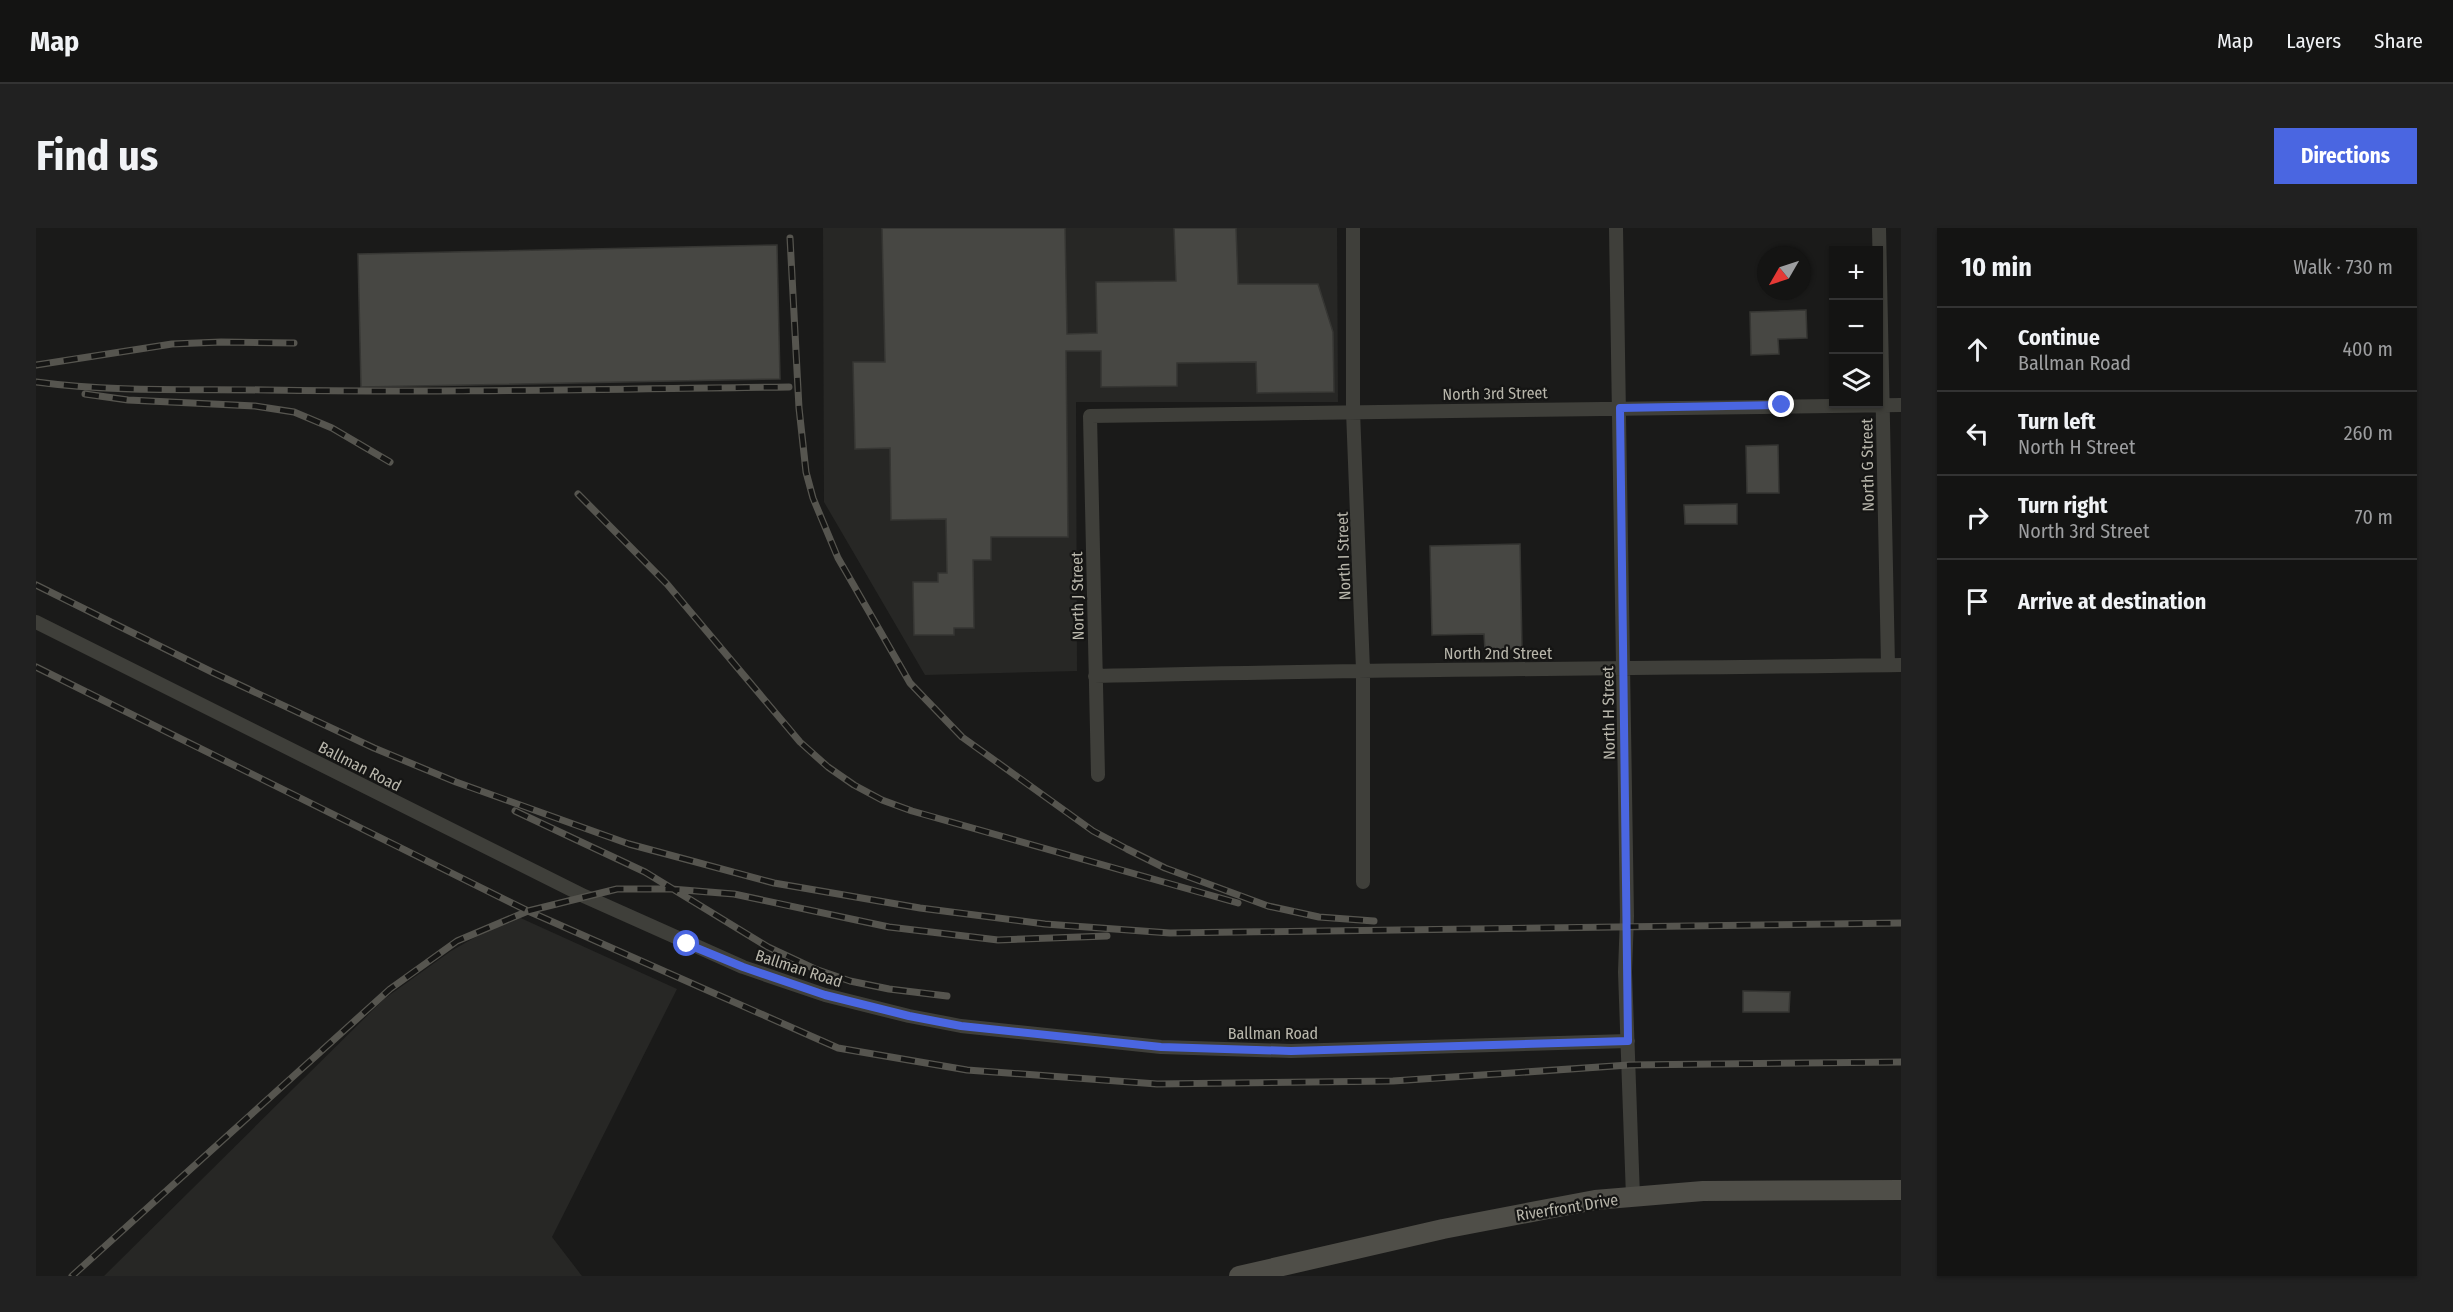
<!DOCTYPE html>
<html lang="en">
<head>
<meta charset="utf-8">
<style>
  :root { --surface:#141413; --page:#212121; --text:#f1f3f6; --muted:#9d9ea0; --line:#333; --accent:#4a66e1 }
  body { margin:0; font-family:"Fira Sans Condensed",sans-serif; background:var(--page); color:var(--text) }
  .controls { position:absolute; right:18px; top:18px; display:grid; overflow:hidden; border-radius:0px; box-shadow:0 2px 4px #0004 }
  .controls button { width:54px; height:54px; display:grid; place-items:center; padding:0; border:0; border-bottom:2px solid var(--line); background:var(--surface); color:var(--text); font:30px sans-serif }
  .compass { position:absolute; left:1721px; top:18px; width:54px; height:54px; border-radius:50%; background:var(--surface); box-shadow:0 2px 4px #0004; rotate:231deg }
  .stop { position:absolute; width:18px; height:18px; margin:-14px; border:4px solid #4a66e1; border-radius:50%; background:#fff }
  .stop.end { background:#4a66e1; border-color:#fff; box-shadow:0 2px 6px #0008 }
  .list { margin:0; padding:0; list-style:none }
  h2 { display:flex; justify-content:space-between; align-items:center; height:78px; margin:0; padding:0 24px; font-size:26px }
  h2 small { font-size:20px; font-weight:400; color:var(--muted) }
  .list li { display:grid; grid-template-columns:39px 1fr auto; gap:18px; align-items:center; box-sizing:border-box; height:84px; padding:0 24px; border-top:2px solid var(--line) }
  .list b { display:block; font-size:22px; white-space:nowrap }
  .list p { margin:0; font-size:20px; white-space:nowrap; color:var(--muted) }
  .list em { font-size:20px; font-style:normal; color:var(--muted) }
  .icon { flex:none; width:33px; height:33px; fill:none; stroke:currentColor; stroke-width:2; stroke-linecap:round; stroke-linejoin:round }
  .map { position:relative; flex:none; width:1865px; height:1048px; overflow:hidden; border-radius:0px }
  header { display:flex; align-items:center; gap:36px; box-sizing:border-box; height:84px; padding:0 30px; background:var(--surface); border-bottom:2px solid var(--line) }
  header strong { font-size:28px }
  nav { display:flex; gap:33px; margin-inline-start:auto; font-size:21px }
  .intro { display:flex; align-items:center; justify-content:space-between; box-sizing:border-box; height:144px; padding:0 36px }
  h1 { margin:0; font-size:42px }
  .button { padding:15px 27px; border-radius:0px; background:var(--accent); color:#fff; font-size:21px; font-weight:700 }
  main { display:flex; gap:36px; padding:0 36px }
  aside { flex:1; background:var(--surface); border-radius:0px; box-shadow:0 2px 4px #0004 }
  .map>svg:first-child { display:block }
  .built { fill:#272725 }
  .building { fill:#474743; stroke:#363633; stroke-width:1.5 }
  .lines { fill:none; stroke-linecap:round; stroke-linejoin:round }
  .street { stroke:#3f3f3a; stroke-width:14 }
  .secondary { stroke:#4f4e48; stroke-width:20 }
  .rail-casing { stroke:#56554f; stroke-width:7 }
  .rail { stroke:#151514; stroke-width:4.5; stroke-dasharray:14; stroke-linecap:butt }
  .route { stroke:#4a66e1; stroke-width:8 }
  .labels { text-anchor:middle; stroke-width:4.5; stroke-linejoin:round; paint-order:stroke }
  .street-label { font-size:16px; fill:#b9b7ac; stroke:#151514 }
</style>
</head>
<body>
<header>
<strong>Map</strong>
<nav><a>Map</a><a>Layers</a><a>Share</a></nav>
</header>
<div class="intro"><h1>Find us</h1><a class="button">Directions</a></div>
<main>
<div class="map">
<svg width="1865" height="1048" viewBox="0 0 1865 1048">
  <rect width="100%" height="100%" fill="#1a1a19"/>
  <path class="built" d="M787 0H1301L1302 174H1040L1041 443 889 447 788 274Z
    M478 687 641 761 516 1009 546 1048H68L348 771 415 723Z"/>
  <path class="building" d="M846 0H1029L1031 106 1061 105 1060 54 1140 53 1138 0H1200L1202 56H1282L1297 104 1298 164 1221 165 1220 134 1141 135V158L1065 159V123H1030L1032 309H955V332H937L938 400H918V407H878L877 354H902V345H911L910 291 855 292 854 220 819 221 817 134H849Z
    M741 17 744 151 325 159 322 26Z
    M1770 82 1771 110 1742 111 1743 126 1715 127 1714 84Z
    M1742 217 1743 265H1711L1710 218Z
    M1701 276V296H1649L1648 277Z
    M1484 316 1486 421 1449 422 1448 406 1396 407 1394 318Z
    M1707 763 1754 764 1753 784H1707Z"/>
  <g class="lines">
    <path class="street" d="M1317 0V183L1327 442V654
      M1580 0 1591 688 1589 744 1597 969
      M1843 0 1852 437
      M0 394 548 668 707 739 789 767 873 788 925 798 1125 819 1255 823 1592 813
      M1059 448C1327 441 1596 441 1865 437
      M1062 547 1054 188 1865 177"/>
    <path class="secondary" d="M1203 1048 1407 1001 1559 972 1667 963 1865 962"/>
    <defs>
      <path id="rail" d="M754 10 763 180 770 244 777 270 802 330 874 455 926 509 1057 603 1091 621 1129 640 1232 678 1283 689 1338 693
        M0 137 136 116 185 114 258 115
        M0 154C76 164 154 161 231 162 405 165 579 161 753 159
        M49 166 92 172 219 178 258 184 296 200 354 234
        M542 266 631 356 764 514 792 539 818 557 846 572 876 583 1202 675
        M0 357 178 445 338 520 420 554 593 616 738 655 884 680 1009 696 1134 705 1865 695
        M0 439 492 683 802 820 931 842 1121 856 1357 853 1593 837 1865 834
        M479 583 609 644 732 719 779 741 814 753 853 761 911 768
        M36 1048 354 761 421 713 492 683 581 661H635L698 666 853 699 962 712 1071 708"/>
    </defs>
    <use href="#rail" class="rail-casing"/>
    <use href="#rail" class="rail"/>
  </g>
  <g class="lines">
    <path class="route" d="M651 716 707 739 789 767 873 788 925 798 1125 819 1255 823 1592 813 1584 180 1746 177"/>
  </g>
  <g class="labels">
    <g class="street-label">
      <text transform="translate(1459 165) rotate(-1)" y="6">North 3rd Street</text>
      <text transform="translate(1831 237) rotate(-91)" y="6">North G Street</text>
      <text transform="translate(1307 328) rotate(-92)" y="6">North I Street</text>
      <text transform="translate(1041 368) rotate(-91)" y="6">North J Street</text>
      <text x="1462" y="431">North 2nd Street</text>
      <text transform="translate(1572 485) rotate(-91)" y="6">North H Street</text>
      <text transform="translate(324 538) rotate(27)" y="6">Ballman Road</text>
      <text transform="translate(763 740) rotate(18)" y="6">Ballman Road</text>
      <text x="1237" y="811">Ballman Road</text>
      <text transform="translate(1531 979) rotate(-9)" y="6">Riverfront Drive</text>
    </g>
  </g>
</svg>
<div class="controls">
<button>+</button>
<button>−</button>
<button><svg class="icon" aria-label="layers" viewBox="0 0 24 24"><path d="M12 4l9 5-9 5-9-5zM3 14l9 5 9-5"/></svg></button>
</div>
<svg class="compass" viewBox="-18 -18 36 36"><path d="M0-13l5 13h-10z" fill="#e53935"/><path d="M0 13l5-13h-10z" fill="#9d9ea0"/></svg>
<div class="stop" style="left:651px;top:716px"></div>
<div class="stop end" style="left:1746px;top:177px"></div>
</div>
<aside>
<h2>10 min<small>Walk · 730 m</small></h2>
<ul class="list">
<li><svg class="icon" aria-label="ahead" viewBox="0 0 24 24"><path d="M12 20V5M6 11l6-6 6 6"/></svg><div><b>Continue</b><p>Ballman Road</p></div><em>400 m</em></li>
<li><svg class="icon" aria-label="left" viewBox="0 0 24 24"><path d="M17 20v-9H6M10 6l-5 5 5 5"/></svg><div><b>Turn left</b><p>North H Street</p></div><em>260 m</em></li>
<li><svg class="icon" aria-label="right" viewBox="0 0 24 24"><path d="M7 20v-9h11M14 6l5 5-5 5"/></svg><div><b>Turn right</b><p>North 3rd Street</p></div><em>70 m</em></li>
<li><svg class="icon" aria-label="arrive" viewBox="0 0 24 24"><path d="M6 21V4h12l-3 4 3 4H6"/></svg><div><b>Arrive at destination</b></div></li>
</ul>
</aside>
</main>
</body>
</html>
